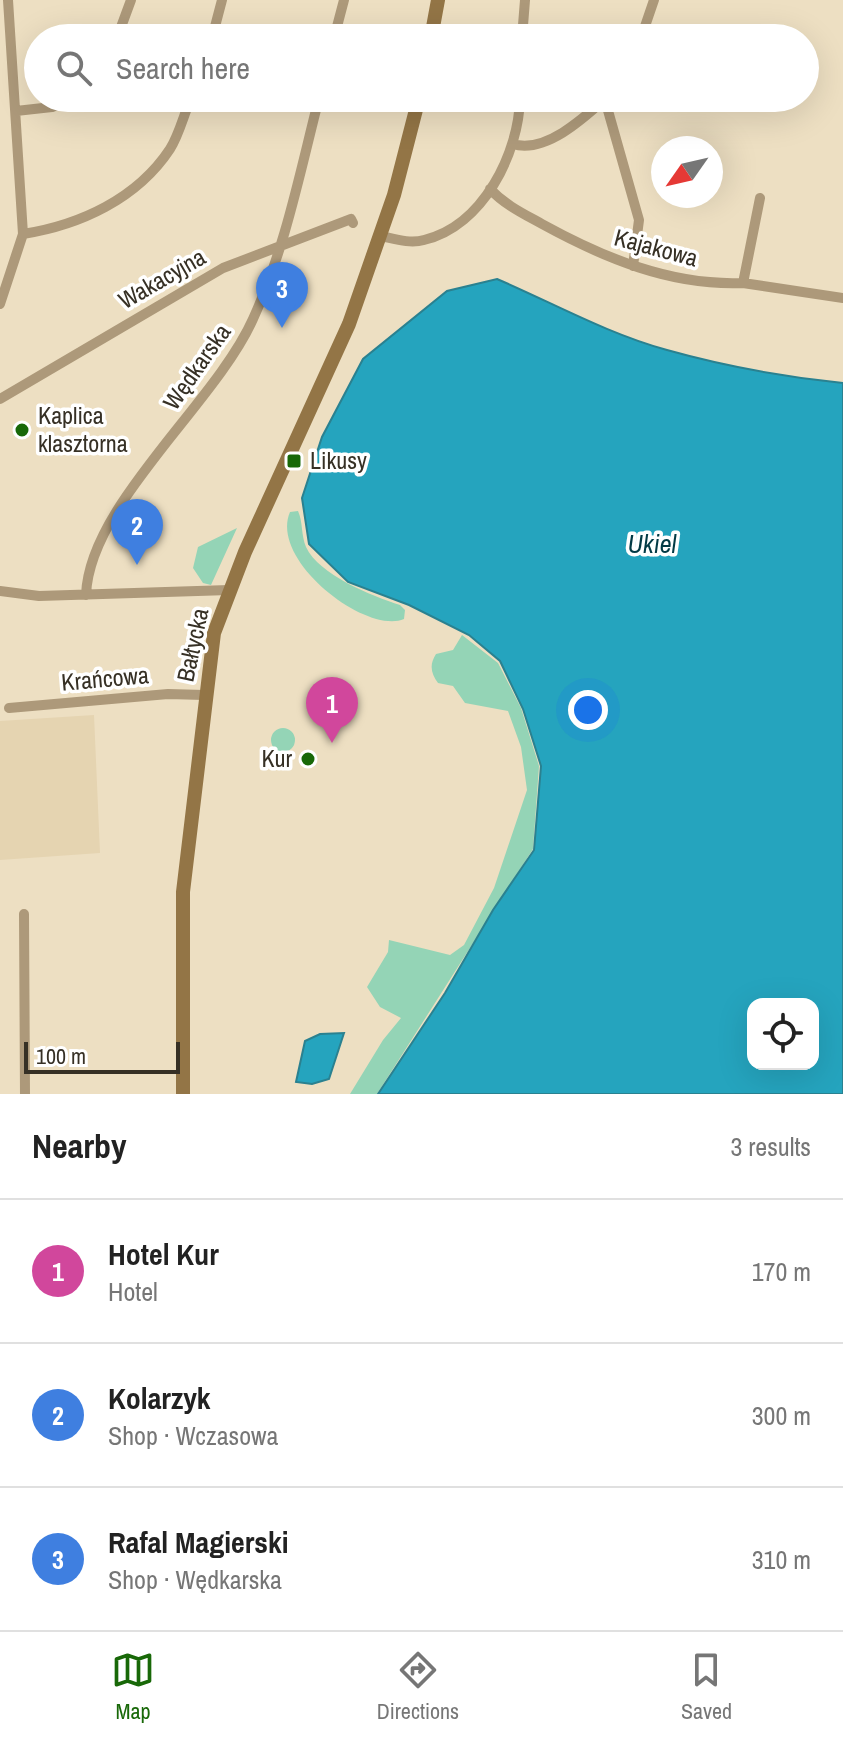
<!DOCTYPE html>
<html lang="en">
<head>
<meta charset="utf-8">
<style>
  :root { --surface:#fff; --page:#f6f6f6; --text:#222; --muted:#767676; --line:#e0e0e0; --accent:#186808 }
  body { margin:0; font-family:"Archivo Narrow",sans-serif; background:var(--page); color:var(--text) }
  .controls { position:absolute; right:24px; bottom:24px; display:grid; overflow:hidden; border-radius:16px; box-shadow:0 8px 32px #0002 }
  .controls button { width:72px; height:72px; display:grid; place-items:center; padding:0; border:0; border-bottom:2px solid var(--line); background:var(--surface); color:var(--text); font:40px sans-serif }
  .compass { position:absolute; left:651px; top:136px; width:72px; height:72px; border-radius:50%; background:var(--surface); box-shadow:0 8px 32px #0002; rotate:236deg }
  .scale { position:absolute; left:24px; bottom:20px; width:156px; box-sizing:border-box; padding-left:8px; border:4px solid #363025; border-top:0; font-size:22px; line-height:28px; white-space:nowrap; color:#363025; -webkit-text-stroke:6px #fff; paint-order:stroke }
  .you { position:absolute; left:588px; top:710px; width:28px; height:28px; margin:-20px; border:6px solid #fff; border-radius:50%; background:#1a73e8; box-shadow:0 0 0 12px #1a73e833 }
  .badge { display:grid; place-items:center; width:52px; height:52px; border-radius:50%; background:var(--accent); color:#fff; font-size:26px; font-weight:700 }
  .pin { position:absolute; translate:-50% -66px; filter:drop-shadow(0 2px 4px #0008) }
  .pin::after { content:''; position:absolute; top:42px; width:28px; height:24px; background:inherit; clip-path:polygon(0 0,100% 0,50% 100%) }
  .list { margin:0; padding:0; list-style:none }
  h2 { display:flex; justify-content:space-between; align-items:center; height:104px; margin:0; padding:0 32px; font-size:34px }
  h2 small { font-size:26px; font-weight:400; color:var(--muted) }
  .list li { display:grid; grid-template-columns:52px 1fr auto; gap:24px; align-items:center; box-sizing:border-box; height:144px; padding:0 32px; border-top:2px solid var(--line) }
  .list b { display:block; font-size:30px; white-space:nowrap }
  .list p { margin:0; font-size:26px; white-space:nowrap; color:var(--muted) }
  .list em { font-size:26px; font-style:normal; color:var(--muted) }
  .icon { flex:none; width:44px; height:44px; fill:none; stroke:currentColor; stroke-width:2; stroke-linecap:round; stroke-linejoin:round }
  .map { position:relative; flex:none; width:843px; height:1094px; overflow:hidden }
  .search { position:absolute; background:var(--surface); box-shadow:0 8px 32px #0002; left:24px; right:24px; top:24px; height:88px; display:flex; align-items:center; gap:20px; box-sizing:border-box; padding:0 28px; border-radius:44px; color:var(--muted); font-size:30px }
  .sheet { height:536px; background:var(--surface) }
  nav { display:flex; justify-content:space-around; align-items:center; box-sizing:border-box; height:112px; border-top:2px solid var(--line); background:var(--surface); font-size:22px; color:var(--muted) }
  nav a { display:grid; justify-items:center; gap:4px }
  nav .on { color:var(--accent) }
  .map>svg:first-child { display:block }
  .built { fill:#e5d4b1 }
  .green { fill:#94d4b6 }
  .water { fill:#25a4be; stroke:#2a8190; stroke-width:2; fill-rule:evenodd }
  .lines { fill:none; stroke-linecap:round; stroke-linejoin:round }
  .minor { stroke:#ad997a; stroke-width:10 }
  .secondary { stroke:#937546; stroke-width:14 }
  .poi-dot { fill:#186808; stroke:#fff; stroke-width:3 }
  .labels { text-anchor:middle; stroke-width:7; stroke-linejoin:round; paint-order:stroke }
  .street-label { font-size:24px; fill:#363025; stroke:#fff }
  .poi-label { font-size:24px; fill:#363025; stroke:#fff; text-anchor:start }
  .water-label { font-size:26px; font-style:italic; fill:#023a45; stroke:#fff }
</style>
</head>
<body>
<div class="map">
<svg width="843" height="1094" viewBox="0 0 843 1094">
  <rect width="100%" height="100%" fill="#eddfc2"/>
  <path class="built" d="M94 715 100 853 0 860V721Z"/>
  <path class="green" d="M298 511C303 522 301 535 306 547 319 575 372 596 400 605L405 610 404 619C366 635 269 560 290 512Z
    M237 528 211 585 203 583 193 568 198 547Z
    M462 635 498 663 521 708 539 766 533 849 377 1094H350L383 1040 401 1018 380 1007 367 987 388 952 389 940 450 955 464 945 494 888 527 790 521 747 508 711 465 703 453 686 438 683C431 673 429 665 436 654L453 650Z
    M271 740a12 12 0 1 1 24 0a12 12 0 1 1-24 0Z"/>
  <path class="water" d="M497 279C553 303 608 334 667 350 724 366 785 377 843 383V1094H378L445 993 493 910 534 850 541 766 523 709 500 661 469 635 409 605 348 582 309 544 302 498 322 437 363 359 447 291ZM753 1004H813V1064H753Z
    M344 1033 329 1079 312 1084 296 1082 305 1041 320 1034Z"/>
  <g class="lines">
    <path class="minor" d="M117 38 131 0
      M212 38 222 0
      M334 38 344 0
      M522 38 525 0
      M641 38 654 0
      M605 100 639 220 633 266
      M16 111 52 107 74 98
      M513 144C545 154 584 118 606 98
      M490 189C505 205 524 214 542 224 604 258 671 286 743 283L760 198
      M23 234C80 225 137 199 170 149 179 135 184 114 191 98
      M381 236C395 239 410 244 424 240 483 226 519 153 520 98
      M743 283 843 298
      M0 304 23 234 8 0
      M0 399 223 268 351 219 353 223
      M0 591 39 596 229 590
      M86 595C89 505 215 404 253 319 285 249 300 172 319 98
      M9 708 168 694 204 695
      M24 914 25 1094"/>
    <path class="secondary" d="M431 38 438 0
      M183 1094V892L214 633 245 552 349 324 394 195 419 98"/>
  </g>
  <g class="poi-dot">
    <circle cx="22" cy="430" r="8"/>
    <rect x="286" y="453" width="16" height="16" rx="4"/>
    <circle cx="308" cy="759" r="8"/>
  </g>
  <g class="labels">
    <g class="street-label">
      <text transform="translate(656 248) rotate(15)" y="8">Kajakowa</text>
      <text transform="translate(162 279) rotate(-30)" y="8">Wakacyjna</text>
      <text transform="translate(197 367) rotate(-55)" y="8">Wędkarska</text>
      <text transform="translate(193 645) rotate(-78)" y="8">Bałtycka</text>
      <text transform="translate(105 679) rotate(-5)" y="8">Krańcowa</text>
    </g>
    <g class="poi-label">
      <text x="38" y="424">Kaplica<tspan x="38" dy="28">klasztorna</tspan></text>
      <text x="310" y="469">Likusy</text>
      <text x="292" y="767" text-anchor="end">Kur</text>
    </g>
    <g class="water-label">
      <text x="652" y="553">Ukiel</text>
    </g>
  </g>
</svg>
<div class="controls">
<button><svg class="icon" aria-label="locate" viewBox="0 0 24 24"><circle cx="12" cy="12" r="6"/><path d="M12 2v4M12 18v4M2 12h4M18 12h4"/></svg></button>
</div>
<svg class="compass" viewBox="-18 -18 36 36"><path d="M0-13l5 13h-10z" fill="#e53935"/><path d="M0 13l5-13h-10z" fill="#767676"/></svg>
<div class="scale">100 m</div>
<div class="you"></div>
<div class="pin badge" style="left:332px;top:743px;background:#d1479c">1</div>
<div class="pin badge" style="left:137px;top:565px;background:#3f7fe0">2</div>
<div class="pin badge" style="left:282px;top:328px;background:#3f7fe0">3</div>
<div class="search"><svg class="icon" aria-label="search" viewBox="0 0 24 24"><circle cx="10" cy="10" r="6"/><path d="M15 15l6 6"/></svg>Search here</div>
</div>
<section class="sheet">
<h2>Nearby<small>3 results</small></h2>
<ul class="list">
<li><span class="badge" style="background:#d1479c">1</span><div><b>Hotel Kur</b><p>Hotel</p></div><em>170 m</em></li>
<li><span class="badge" style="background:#3f7fe0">2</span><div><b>Kolarzyk</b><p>Shop · Wczasowa</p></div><em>300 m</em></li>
<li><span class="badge" style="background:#3f7fe0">3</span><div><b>Rafal Magierski</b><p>Shop · Wędkarska</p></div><em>310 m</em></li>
</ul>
</section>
<nav>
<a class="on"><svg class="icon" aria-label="map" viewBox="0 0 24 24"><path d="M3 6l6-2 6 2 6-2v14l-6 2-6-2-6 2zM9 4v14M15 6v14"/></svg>Map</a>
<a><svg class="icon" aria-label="directions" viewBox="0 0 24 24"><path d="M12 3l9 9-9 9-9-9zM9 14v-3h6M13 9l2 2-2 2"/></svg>Directions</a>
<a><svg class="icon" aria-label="saved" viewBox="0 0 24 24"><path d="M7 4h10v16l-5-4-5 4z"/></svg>Saved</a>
</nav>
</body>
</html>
